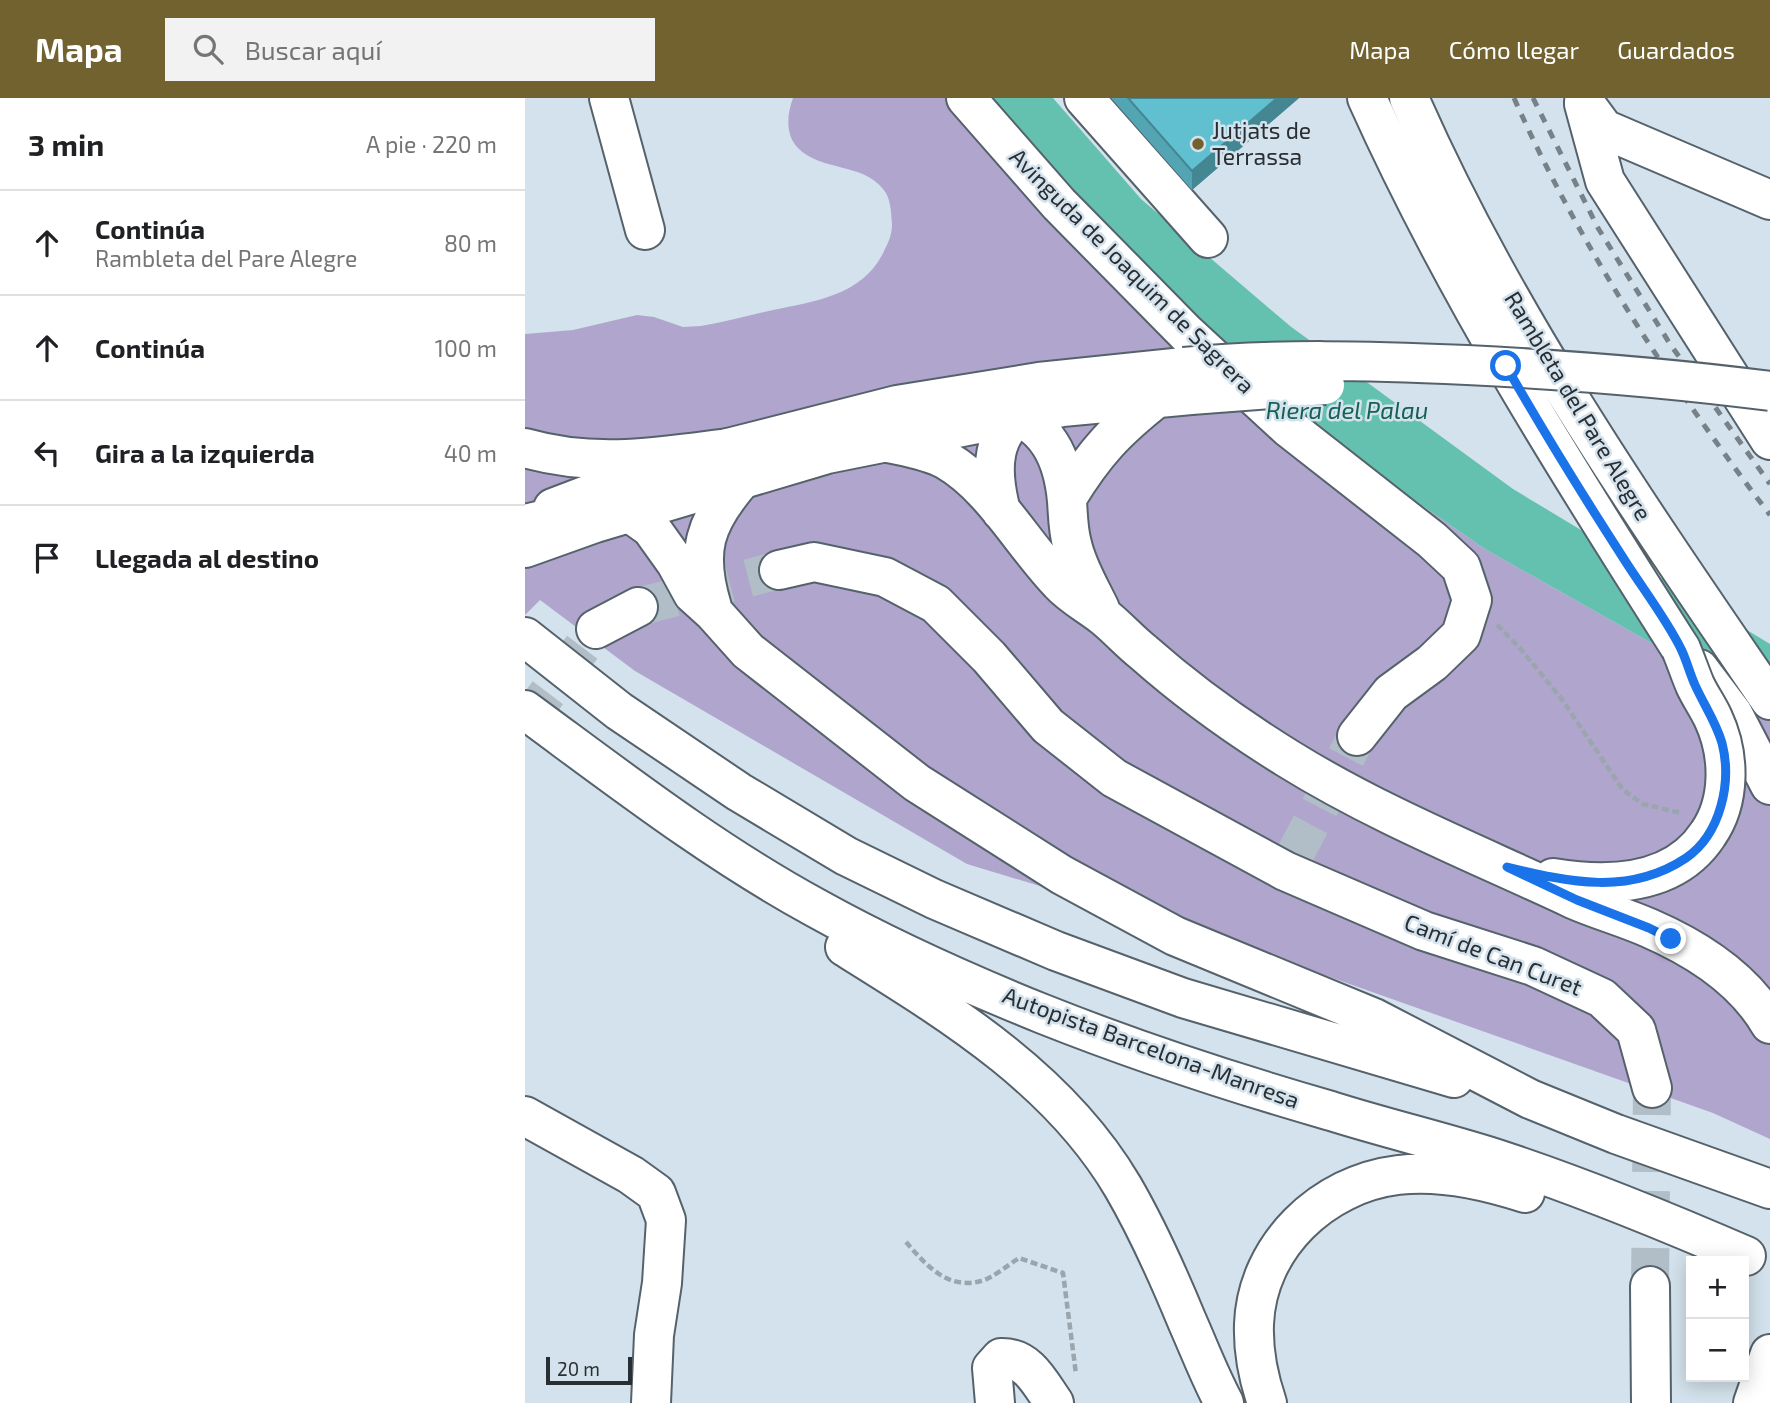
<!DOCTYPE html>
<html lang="es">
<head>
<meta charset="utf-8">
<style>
  :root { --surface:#fff; --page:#f2f2f2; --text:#202124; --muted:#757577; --line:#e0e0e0; --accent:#71622f }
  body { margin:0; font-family:"Exo 2",sans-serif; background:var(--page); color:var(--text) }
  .controls { position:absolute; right:21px; bottom:21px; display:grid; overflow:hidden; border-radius:0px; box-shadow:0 4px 18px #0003 }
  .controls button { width:63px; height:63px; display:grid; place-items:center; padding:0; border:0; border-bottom:2px solid var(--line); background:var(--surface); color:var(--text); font:35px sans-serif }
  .scale { position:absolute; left:21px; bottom:18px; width:86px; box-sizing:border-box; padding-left:7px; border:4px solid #292e32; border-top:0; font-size:19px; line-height:24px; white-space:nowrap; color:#292e32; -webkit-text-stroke:5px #d3e2ec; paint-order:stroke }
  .stop { position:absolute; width:21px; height:21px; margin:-16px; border:5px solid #1a73e8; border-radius:50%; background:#fff }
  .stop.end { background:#1a73e8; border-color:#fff; box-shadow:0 2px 7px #0008 }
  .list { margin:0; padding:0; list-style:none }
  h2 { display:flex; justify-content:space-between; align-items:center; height:91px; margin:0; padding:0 28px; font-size:30px }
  h2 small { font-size:23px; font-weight:400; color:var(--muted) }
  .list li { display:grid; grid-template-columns:46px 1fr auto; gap:21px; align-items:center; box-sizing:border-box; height:105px; padding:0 28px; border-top:2px solid var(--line) }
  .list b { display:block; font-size:26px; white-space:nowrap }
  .list p { margin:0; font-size:23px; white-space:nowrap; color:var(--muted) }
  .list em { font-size:23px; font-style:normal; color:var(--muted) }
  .icon { flex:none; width:38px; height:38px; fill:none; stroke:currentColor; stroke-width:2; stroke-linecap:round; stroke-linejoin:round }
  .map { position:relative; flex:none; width:1245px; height:1305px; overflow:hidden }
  header { display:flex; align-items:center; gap:42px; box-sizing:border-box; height:98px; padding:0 35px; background:var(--accent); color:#fff }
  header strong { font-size:33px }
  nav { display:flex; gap:38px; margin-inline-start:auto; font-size:24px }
  .search { width:490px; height:63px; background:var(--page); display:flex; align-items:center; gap:18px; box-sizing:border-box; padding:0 24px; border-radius:0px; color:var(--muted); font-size:26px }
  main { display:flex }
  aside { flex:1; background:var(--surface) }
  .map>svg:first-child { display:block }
  .green { fill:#b0a5cd }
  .water { fill:#64c1af }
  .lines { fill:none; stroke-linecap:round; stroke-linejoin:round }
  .minor-tunnel { stroke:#b1bec7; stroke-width:38; stroke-dasharray:38 19; stroke-linecap:butt }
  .minor-casing { stroke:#55626b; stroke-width:42 }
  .major-casing { stroke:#55626b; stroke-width:42 }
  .highway-casing { stroke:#55626b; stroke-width:42 }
  .path { stroke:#9aa5ad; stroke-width:4.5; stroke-dasharray:7 3.5; stroke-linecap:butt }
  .minor { stroke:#fff; stroke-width:38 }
  .major { stroke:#fff; stroke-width:38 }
  .highway { stroke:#fff; stroke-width:38 }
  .rail { stroke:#788188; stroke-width:5; stroke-dasharray:9 9; stroke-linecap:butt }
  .major-bridge-casing { stroke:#55626b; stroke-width:42; stroke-linecap:butt }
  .major-bridge { stroke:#fff; stroke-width:38 }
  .wall { fill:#53a5b3 }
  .shaded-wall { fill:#448692 }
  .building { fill:#61c0d0; stroke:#448692; stroke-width:2 }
  .route { stroke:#1a73e8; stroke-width:9 }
  .poi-dot { fill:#71622f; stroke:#d3e2ec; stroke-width:2.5 }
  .labels { text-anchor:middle; stroke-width:5; stroke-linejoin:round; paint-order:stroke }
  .poi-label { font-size:23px; fill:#292e32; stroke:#d3e2ec; text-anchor:start }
  .street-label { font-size:23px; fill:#292e32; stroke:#d3e2ec }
  .water-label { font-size:24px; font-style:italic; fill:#156155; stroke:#d3e2ec }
</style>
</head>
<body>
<header>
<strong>Mapa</strong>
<div class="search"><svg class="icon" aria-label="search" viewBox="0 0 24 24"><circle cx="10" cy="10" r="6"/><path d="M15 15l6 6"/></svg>Buscar aquí</div>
<nav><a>Mapa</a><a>Cómo llegar</a><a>Guardados</a></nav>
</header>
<main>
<aside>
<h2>3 min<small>A pie · 220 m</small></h2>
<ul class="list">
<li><svg class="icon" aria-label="ahead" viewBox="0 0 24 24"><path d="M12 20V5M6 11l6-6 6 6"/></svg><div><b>Continúa</b><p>Rambleta del Pare Alegre</p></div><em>80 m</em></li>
<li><svg class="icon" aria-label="ahead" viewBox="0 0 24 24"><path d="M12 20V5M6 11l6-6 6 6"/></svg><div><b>Continúa</b></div><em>100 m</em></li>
<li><svg class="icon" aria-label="left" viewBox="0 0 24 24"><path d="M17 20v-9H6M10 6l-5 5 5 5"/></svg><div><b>Gira a la izquierda</b></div><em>40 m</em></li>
<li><svg class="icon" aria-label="arrive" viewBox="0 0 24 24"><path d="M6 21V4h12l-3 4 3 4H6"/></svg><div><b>Llegada al destino</b></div></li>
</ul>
</aside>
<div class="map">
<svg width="1245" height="1305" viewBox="0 0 1245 1305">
  <rect width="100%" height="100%" fill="#d3e2ec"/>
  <path class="green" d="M268 0H458L795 337 960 451 1245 612V1041L1188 1015 743 857 442 766 110 573 15 502 0 517V236L48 232 112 217 129 219 158 229 176 228C200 224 224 217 248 212 291 203 340 197 360 151 364 143 367 136 367 126 366 114 366 100 358 91 338 65 295 73 273 50 260 37 262 16 268 0Z"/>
  <path class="water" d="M458 0H528L616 101 765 228 988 391 1245 546V612L960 451 795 337 600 155Z"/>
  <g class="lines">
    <path class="minor-tunnel" d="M113 509 254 472
      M0 625 71 531
      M768 760 832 638
      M1125 1188 1127 990"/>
    <defs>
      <path id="minor" d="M84 0 120 132
        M441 0 534 106 661 235 764 330 907 442 936 469 947 502 936 537 907 565 866 595 832 638
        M559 0 683 140
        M1059 4 1079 31 1245 102
        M1059 6 1080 83 1245 342
        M254 472 289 464 360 479 411 506 464 559 523 628 589 680 760 773 899 833 1008 868 1077 900 1111 932 1127 990
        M71 531 113 509
        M0 1018 106 1077 131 1095 141 1122 137 1185 129 1237 126 1305
        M1125 1188 1126 1305
        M470 1305 467 1270 476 1260C503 1259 515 1285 529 1305"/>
      <path id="major" d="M842 0C929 194 1042 372 1156 551
        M884 0C978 215 1113 409 1245 602
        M479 312C522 326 538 359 542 403 543 417 543 432 547 446 552 469 565 490 575 511
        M359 344C380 349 403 352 421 362 468 389 498 447 535 485 547 498 564 507 578 518 592 529 604 543 618 554 662 593 712 629 762 660 852 716 952 756 1048 801 1073 812 1099 819 1124 830 1170 850 1219 881 1245 926
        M542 400C570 354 591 332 633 299
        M28 410 120 375 203 350 372 307 514 284 659 269
        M476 413C465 371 465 334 505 309
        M0 450 70 425 302 356 537 309 666 297
        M1028 780C1083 789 1149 788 1183 736"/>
      <path id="highway" d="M0 350C70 370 133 359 203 350
        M0 426 72 409 105 415 126 430 151 465 168 496 189 515 223 553 392 685 537 777 650 838 849 920 1005 1001 1091 1036 1245 1091
        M187 509C170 453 179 425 217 381
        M0 539 94 613 214 694 321 758 409 801 531 853 658 900 929 980
        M1174 571 1208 616 1245 687
        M0 612C94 681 188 754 291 810 363 850 441 885 518 916 611 953 709 985 806 1013 860 1030 915 1043 969 1060 1055 1088 1138 1122 1221 1158
        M320 849C424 914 534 980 598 1089 623 1132 643 1177 662 1223 674 1250 685 1279 699 1305
        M742 1305C733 1279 728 1253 729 1226 732 1148 798 1086 873 1077 915 1072 960 1082 1000 1095
        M1228 1305 1245 1256"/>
    </defs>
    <use href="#minor" class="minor-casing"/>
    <use href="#major" class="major-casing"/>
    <use href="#highway" class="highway-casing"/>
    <path class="path" d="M972 527 994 549 1036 600 1098 692 1118 706 1156 715
      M381 1144C401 1167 422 1192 456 1183 468 1180 483 1167 494 1160L538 1175 551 1276"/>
    <use href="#minor" class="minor"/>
    <use href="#major" class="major"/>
    <use href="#highway" class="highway"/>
    <path class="rail" d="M989 0C1055 149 1147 288 1245 417
      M1008 0 1073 130 1145 246 1245 386"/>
    <defs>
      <path id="major-bridge" d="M659 269C753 260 847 263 942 267 1043 272 1144 280 1245 293
        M666 297 800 287
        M1156 551C1161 563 1165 575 1170 587 1175 598 1183 609 1188 620 1205 656 1206 703 1183 736"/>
    </defs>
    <use href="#major-bridge" class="major-bridge-casing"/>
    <use href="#major-bridge" class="major-bridge"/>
  </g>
  <path class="wall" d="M586 0H774L667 92Z"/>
  <path class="shaded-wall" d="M752 0H774L667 92V73Z"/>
  <path class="building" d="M603 0H752L667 73Z"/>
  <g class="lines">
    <path class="route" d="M981 268C1018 333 1057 396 1097 458 1115 487 1143 523 1157 553 1162 564 1165 576 1170 587 1179 607 1191 624 1197 645 1207 684 1196 736 1161 760 1104 798 1044 784 982 769L1052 802 1124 830 1146 841"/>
  </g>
  <circle class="poi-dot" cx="673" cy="46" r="7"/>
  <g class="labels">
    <g class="poi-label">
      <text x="687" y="41">Jutjats de<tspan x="687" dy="26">Terrassa</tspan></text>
    </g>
    <g class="street-label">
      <text transform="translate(607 173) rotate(45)" y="8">Avinguda de Joaquim de Sagrera</text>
      <text transform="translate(1053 308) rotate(59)" y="8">Rambleta del Pare Alegre</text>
      <text transform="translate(968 857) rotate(21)" y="8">Camí de Can Curet</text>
      <text transform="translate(626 950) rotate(20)" y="8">Autopista Barcelona-Manresa</text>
    </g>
    <g class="water-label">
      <text x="822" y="321">Riera del Palau</text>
    </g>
  </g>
</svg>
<div class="controls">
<button>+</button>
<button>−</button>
</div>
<div class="scale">20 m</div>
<div class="stop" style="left:981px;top:268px"></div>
<div class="stop end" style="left:1146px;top:841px"></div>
</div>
</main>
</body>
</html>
